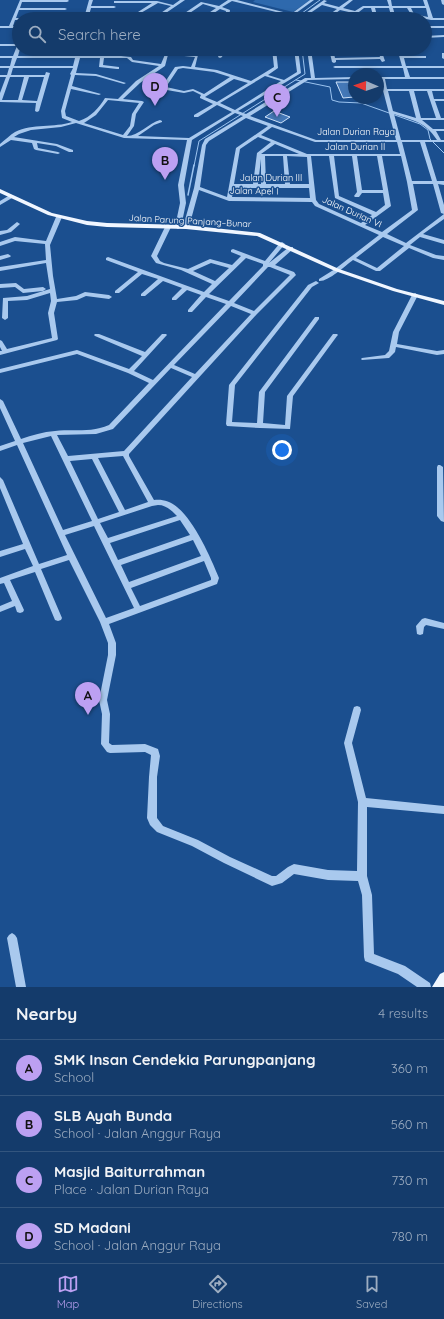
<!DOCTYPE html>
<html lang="en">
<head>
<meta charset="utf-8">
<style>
  :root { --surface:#143b6b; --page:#1d4271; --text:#f1f3f6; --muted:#9dadc1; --line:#33557e; --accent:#bca0f2 }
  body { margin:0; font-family:Quicksand,sans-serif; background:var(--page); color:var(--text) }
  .compass { position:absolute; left:348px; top:68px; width:36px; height:36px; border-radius:50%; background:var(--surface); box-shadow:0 2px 6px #0003; rotate:272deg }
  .you { position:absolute; left:282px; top:450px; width:14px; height:14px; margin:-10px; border:3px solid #fff; border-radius:50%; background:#1a73e8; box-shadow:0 0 0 6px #1a73e833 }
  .badge { display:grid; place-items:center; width:26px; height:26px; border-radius:50%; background:var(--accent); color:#111; font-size:13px; font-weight:700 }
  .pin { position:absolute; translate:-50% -33px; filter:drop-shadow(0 1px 2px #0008) }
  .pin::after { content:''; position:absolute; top:21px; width:14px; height:12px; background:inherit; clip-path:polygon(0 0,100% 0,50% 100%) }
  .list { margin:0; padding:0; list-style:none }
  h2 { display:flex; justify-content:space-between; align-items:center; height:52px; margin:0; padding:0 16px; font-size:17px }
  h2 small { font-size:13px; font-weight:400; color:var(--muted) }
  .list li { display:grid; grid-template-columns:26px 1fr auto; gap:12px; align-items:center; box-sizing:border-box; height:56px; padding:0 16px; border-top:1px solid var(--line) }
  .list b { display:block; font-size:15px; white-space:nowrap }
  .list p { margin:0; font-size:13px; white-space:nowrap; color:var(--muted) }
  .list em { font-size:13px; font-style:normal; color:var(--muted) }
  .icon { flex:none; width:22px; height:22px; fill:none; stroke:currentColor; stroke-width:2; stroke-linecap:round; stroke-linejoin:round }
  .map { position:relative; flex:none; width:444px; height:987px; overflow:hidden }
  .search { position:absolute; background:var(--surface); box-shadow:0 2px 6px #0003; left:12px; right:12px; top:12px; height:44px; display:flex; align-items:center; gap:10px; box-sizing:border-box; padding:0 14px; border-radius:22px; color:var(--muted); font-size:15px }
  .sheet { height:276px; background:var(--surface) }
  nav { display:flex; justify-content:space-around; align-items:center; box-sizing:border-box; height:56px; border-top:1px solid var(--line); background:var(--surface); font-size:11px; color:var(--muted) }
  nav a { display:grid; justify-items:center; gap:2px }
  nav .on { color:var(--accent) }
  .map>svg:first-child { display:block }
  .green { fill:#2e69ad }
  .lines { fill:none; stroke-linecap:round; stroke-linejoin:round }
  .stream-far1 { stroke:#9cc4f0; stroke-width:1 }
  .stream { stroke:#9cc4f0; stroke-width:1.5 }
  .building { fill:#4478b7; stroke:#cfe3fa }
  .minor { fill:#a9c9ee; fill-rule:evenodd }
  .major { fill:#f0f6ff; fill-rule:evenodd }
  .labels { text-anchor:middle; stroke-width:3; stroke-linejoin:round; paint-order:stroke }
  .far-street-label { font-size:9px; fill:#fff; stroke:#1b4f8f }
</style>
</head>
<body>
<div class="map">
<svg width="444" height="987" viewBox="0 0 444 987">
  <rect width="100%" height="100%" fill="#1b4f8f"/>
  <path class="green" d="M255 0H310L293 12 253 2Z"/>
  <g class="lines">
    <path class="stream-far1" d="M299 19 298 16 320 0
      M296 80 330 87 332 100 339 102 361 103 420 124 428 130 430 139 444 153
      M194 166 199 141 305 74 302 49"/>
    <path class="stream" d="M188 195 194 165"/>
  </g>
  <path class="building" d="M336 82H354V97L343 98Z
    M274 111 290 117 281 123 265 117Z"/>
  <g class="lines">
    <path class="minor" d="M20 0H68L69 1 67 2H22L20 8H65L67 9 65 10H19L16 18H53L55 19H19V20H15L13 26H19V28H0V26H9Z
      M89 0H93L91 6H114L116 7 114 8H91L88 19H63L65 18H84Z
      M180 0H185L157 19H152L171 6 158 3 139 14H112L110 13 112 12H138L152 3H114V1H157L173 5Z
      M228 0H237L291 14 310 0H314L292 16 232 1 222 7 230 10 229 17 227 19H222L225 16 226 11 220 9 205 19H200L216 8 203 4 181 19H176L201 2 219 6Z
      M324 0 327 1 324 3 339 7 349 0H353L343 8 355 11 363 6H389L387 0H391L392 6H425L423 0H427L433 18H444V20H431L412 16 407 8H393L396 19H392L389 8H375L378 19H374L371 8H364L350 19H345L353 13 340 10 328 19H323L337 9 322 5 306 16V19H302L303 15ZM411 8H426L428 17 414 14Z
      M441 0H444V5L442 4Z
      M260 16 270 18 271 19 259 18 258 17Z
      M425 26H444V28H425Z
      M444 35V37L425 38V36Z
      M0 44H19V49H20L18 56H76L78 49H82L80 56H101L102 49H106L105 56H117L118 49H122L121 56 131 57 133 60 161 64 166 52 169 51 165 66 140 83 123 99 142 101 144 102 136 114 134 126 127 136C138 136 149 123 160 120L162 121V122L154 125 138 136 189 138 232 112 217 105 198 117H194V115L213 104 200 98V97L201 95 193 91 184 93 161 89V88L175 67 183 66 191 67 195 57 184 56H183V54L198 55 195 67 217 70 251 81 274 67 272 49H276L278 68 268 75 284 80 297 72 294 49H298L301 73 238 111 246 114 305 78H311L307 49H311L315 78 354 77V79L308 80 250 116 316 140H396L380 79H378V77H405L403 68H335L333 67 335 66H402L398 52 400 51 402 52 403 56H426V58H404L406 66H444V68H407L410 77H444V79H385L387 89H444V91H432L434 99H444V101H435L441 118H444V120H422L433 129H444V131H436L441 140H444V142H425L437 181H444V185L438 184 444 205V219L423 234 444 240V244L420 237 410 245 436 255 444 256V260L433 258 409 248 380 271H376L353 260C345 266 328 282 319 281V279L335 269 379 235 315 206 312 202 229 201 199 190 189 227 186 229 184 228 183 227 194 188 202 145 205 139 243 116 235 113 192 140 184 185 186 203 181 227 178 229 175 227 180 203 178 185 187 140 124 138 76 123 61 127 31 130 19 134 14 137 57 144 73 150V152H69L56 146 37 143 38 148 58 152 60 153 58 154 36 150 34 149 32 143 11 140 0 147V144C5 140 10 135 15 132 33 123 54 128 72 122L62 118 61 111 71 75 70 74 73 68H13L11 75H45L46 72 50 73 39 111 37 112 35 111 36 103 0 102V93L6 77H0V75H7L9 68H0V66H10L12 58H0V56H13L17 46H0ZM17 58H75L73 66H14ZM80 58H100L99 67 117 69H119V67L103 65 104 58H127L132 62 159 66 136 81 118 99 105 98C99 108 91 117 79 121L66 116 65 111 71 89 99 95 101 94 72 86 75 75 96 76 124 84 126 83 96 74 76 73ZM183 68 214 72 230 77 204 94 193 89 184 91 166 87 178 69ZM265 76 281 81 235 110 220 103ZM10 77H24L18 100H2ZM29 77H44L37 101 22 100ZM234 79 248 83 217 102 205 97ZM388 91H409L416 118 393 111ZM414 91H427L436 118H421ZM108 100 139 103 132 114 130 126 123 135 84 123 96 115ZM394 114C413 121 425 121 437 140H401ZM246 118 268 126 236 148 227 197 200 187 206 145 209 141ZM272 127 315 142H397L400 154H307L261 135ZM258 137 271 142 257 153 253 184H234L240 149ZM402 142H420L432 181H412ZM275 144 299 154H261ZM265 156H283L285 184H266ZM287 156 307 157 309 184H290ZM311 156H329L335 198 372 215 361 223 319 204 316 200ZM334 156H352L357 192 354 196 355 197H359L362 193H383L385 205 376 212 339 196ZM357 156H377L383 190H362ZM382 156H401L407 182 412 210 382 232 365 225 391 206ZM261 159V184H258ZM413 184H433L441 213 444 214 406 243 387 234 418 210ZM234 188H309L310 198 232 197ZM383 237 404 246 377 268 356 258Z
      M221 49H225L222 57 220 58 218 57Z
      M329 49H333L335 58 380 57 378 51 351 52 349 51 351 50 381 49 385 61 382 62 380 59 336 60V62L334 63 332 62Z
      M442 53H444V59L442 58Z
      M10 195 13 197 12 198 0 205V201Z
      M59 215 62 217 50 245 53 276 57 299 76 296 85 292 109 295 112 297 109 299 86 296 77 300 57 302 54 313 58 339 57 340 0 355V351H2L0 347V340L2 341 7 349 52 338 48 313 51 301 50 293 27 300 8 301V318L5 320 2 318 3 298 27 296 50 289 46 263 0 271V267L46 260 45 244 15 241 0 246V242L15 237 46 241 56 217Z
      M17 222 20 224 11 232 0 235V231L7 230Z
      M168 225 171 227 157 256 160 261 164 263 188 269 210 259 232 265 241 256 231 252V250L233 249 265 261 280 243 282 242 285 244 269 263 289 247H293V249L275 265 294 272 296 275 257 314 129 454V456L154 500C162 499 170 501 177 507 195 522 210 556 219 578L217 584 109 624 116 643V655L107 700 110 714 109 743 112 745 145 744 158 749 160 756 157 777V818L163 826 198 840 230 857 272 876H276L288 867 294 864 328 870 357 871 358 802 344 743 353 710 354 707 357 706 360 707 361 710 352 743 366 798 444 806V814L367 807V876L372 895 374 954 405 966 430 983 431 987H417L398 974 365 961 364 957 362 895 358 881 328 880 294 874 282 883 272 886 224 863 192 846 157 832 150 825 147 818 149 777 151 755 145 752 110 753 107 752 101 744 102 714 99 700 108 655V643L100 622 69 560 41 569 62 618 61 620 58 621 55 620 35 572 10 580 24 610 23 612 20 613 17 612 15 606 0 612V606L12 601 4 583 0 584V578L33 566 25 549 0 557V551L23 544 0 488V477L3 480 39 564 67 555 17 445 0 451V446L15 441 0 408V399L3 401 21 439C32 435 43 432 55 431 73 429 91 433 109 425L149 383 128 373 77 354 0 373V369L77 350 129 369 142 356 95 336 94 335 95 334H99L145 352 162 334H166L167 335 166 336 134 371 153 380 226 304 206 297 192 312H188V310L201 295 187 290 176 300H172V298L182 288 163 281 145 296H141V294L158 279 142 274 119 293H115V291L138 272 106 260V258L108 257 204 292 212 284 181 270 156 263 151 256 165 227ZM246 258 263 264V266L229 301 209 294ZM211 263 229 268 215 281 193 271ZM268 267H270L290 275 254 311 234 303ZM231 306 251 314 195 374 174 365ZM171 368 192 377 124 451 68 456 57 435 96 434 113 429ZM51 436 92 521 63 530 23 443ZM123 456 148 502 125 510 98 458ZM92 459 119 512 98 519 70 461ZM158 505C166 505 171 510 177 516L108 538 100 523 152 506ZM180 520 190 535 118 560 110 543ZM94 526 134 608 106 618 65 535ZM193 540 201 556 129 582 121 565ZM204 561 211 578V580L140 606 131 588Z
      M8 254 11 256 10 257 0 260V256Z
      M316 281 319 283 312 287 235 385 232 422 257 423 259 392 315 317H319V319L265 392 263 423 285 425 287 396 333 334H337L338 335 337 336 293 396 290 429 260 428 227 426 226 424 229 385 308 285Z
      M16 283 24 289 43 287 46 289 43 291 23 293 15 287 0 288V284Z
      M415 293 418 295 399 332 397 344 437 351 444 350V354L437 355 396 347 395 352 389 358 362 360 361 359 362 358 385 355 389 351 393 332 412 295Z
      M438 465H440L443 467 444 522 441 521 437 516V467Z
      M425 618 444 623V629L426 625 424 627 423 634 420 635 417 634 416 626 422 619Z
      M12 933 15 935 17 938 26 987H16L7 938 9 935Z"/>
    <path class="major" d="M0 189 52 213 87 221 107 223 186 225 260 233 339 269 397 289 444 301V305L393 291 335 271 257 236 186 229 107 227 87 225 48 215 0 193Z
      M444 972V987H432L440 974Z"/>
  </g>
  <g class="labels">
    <g class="far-street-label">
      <text x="356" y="135">Jalan Durian Raya</text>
      <text x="355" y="150">Jalan Durian II</text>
      <text x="271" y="181">Jalan Durian III</text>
      <text transform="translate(254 191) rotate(1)" y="3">Jalan Apel I</text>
      <text transform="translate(352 212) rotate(24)" y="3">Jalan Durian VI</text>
      <text transform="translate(190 221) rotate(3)" y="3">Jalan Parung Panjang–Bunar</text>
    </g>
  </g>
</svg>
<svg class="compass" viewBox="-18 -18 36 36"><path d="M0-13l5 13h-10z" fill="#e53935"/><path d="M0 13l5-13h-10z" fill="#9dadc1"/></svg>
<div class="you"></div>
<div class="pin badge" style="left:88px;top:715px">A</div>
<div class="pin badge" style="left:165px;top:180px">B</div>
<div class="pin badge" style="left:277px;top:117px">C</div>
<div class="pin badge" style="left:155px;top:106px">D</div>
<div class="search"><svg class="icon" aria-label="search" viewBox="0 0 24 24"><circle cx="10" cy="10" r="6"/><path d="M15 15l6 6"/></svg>Search here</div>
</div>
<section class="sheet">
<h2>Nearby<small>4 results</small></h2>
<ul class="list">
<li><span class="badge">A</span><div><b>SMK Insan Cendekia Parungpanjang</b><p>School</p></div><em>360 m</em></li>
<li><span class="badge">B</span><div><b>SLB Ayah Bunda</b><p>School · Jalan Anggur Raya</p></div><em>560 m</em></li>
<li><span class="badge">C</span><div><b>Masjid Baiturrahman</b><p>Place · Jalan Durian Raya</p></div><em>730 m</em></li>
<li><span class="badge">D</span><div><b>SD Madani</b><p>School · Jalan Anggur Raya</p></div><em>780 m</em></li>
</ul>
</section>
<nav>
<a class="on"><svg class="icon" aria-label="map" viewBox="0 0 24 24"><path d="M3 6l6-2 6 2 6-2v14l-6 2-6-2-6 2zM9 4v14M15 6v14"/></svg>Map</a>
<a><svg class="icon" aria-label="directions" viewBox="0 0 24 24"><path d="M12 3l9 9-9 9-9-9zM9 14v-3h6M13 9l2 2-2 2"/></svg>Directions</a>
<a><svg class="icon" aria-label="saved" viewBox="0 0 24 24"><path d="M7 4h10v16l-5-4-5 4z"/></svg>Saved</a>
</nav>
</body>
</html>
